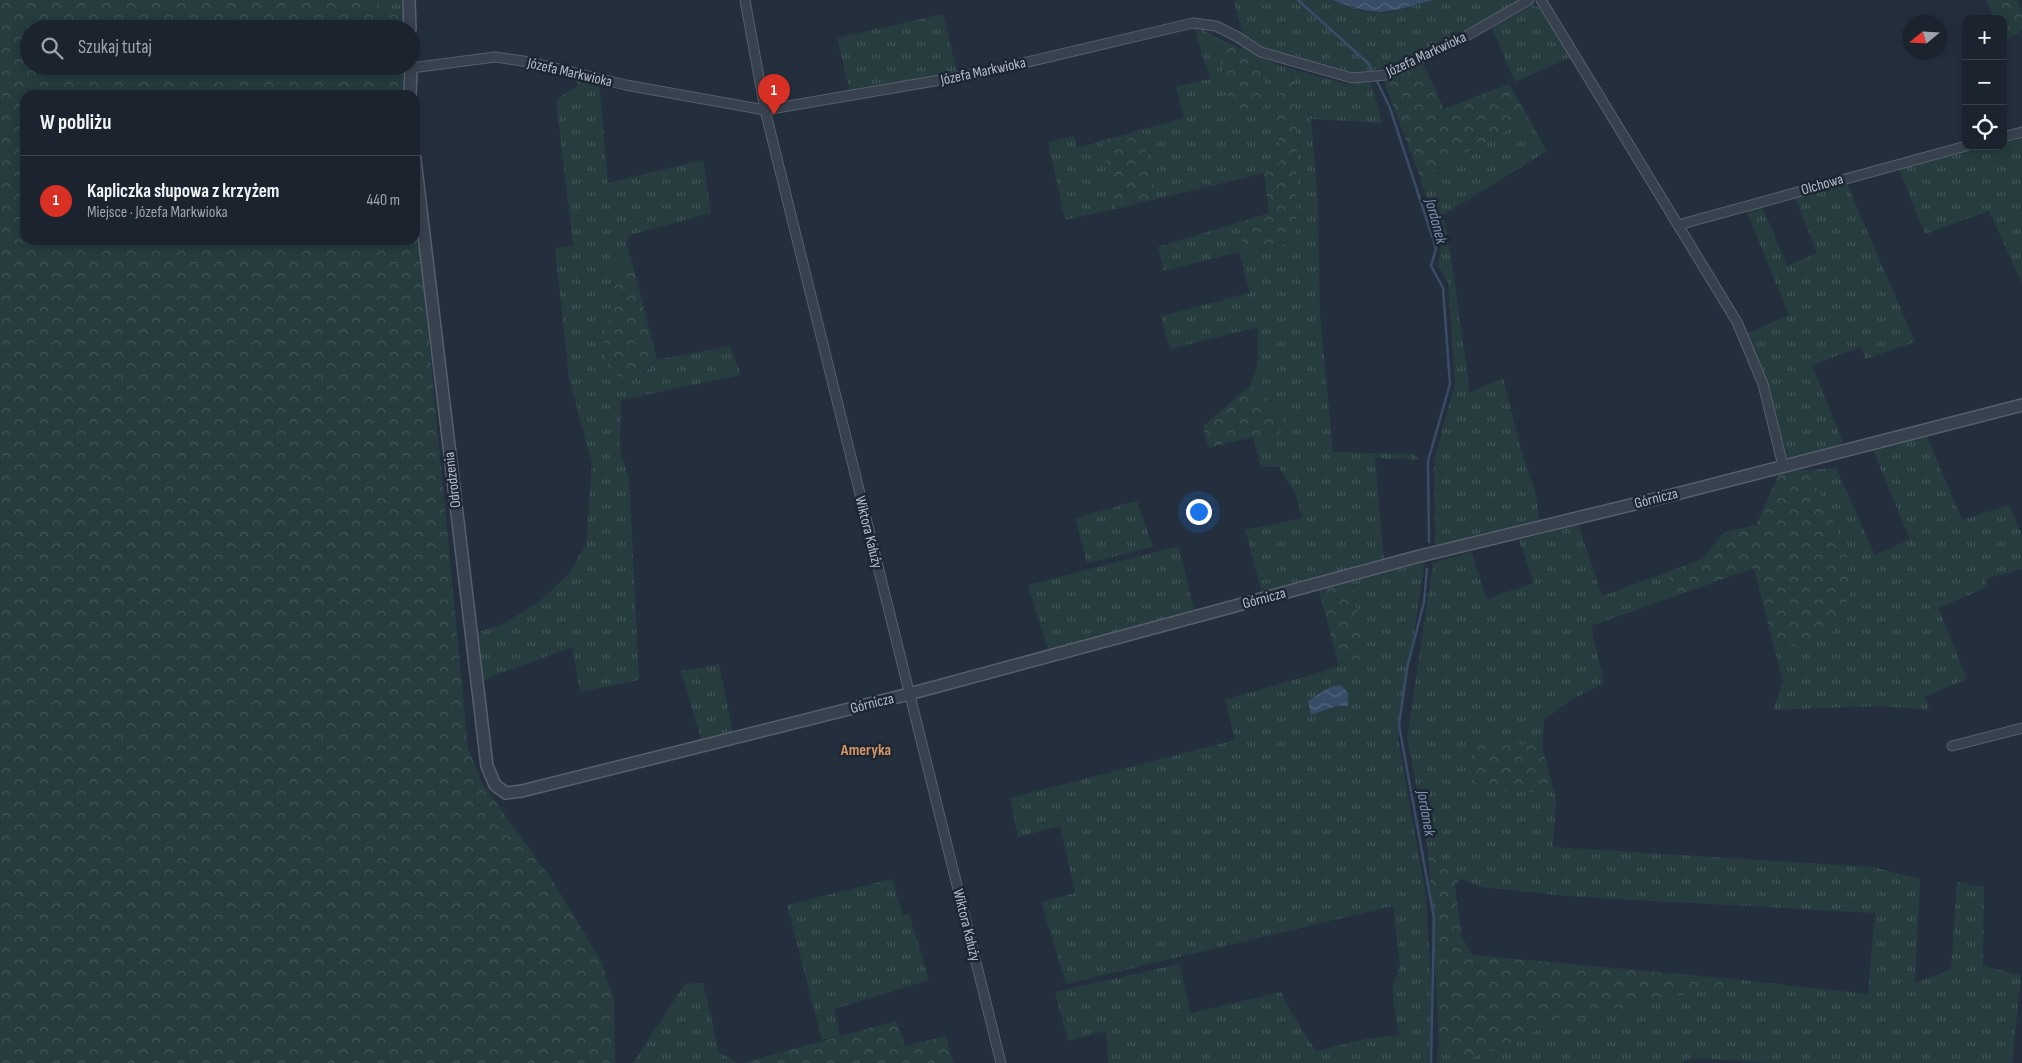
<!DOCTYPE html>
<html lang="pl">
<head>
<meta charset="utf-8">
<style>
  :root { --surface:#1b232e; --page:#282f3a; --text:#f1f3f6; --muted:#a0a4aa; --line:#39404a; --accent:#d93025 }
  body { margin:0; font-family:"Sofia Sans Condensed",sans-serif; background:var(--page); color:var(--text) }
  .controls { position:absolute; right:15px; top:15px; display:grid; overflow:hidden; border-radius:10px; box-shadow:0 2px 12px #0003 }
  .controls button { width:45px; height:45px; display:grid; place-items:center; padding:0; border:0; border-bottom:1px solid var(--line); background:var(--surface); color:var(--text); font:25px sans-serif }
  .compass { position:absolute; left:1902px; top:15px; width:45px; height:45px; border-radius:50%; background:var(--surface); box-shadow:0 2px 12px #0003; rotate:252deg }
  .you { position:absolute; left:1198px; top:511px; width:18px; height:18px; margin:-12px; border:4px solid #fff; border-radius:50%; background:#1a73e8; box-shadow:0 0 0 8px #1a73e833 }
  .badge { display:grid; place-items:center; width:32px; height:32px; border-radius:50%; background:var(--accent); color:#fff; font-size:16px; font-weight:700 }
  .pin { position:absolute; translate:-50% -41px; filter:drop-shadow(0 1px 2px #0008) }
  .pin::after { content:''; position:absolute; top:26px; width:18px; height:15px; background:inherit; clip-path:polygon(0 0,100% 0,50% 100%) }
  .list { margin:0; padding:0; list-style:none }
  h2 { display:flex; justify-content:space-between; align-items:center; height:65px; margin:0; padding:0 20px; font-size:21px }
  h2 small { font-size:16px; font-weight:400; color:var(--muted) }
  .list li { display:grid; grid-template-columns:32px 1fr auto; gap:15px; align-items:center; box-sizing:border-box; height:90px; padding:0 20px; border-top:1px solid var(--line) }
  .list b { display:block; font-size:19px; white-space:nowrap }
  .list p { margin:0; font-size:16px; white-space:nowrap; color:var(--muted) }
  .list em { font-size:16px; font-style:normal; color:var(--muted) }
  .icon { flex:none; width:28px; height:28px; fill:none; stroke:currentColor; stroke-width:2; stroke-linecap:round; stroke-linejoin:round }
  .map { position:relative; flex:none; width:2022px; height:1063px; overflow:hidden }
  .search { position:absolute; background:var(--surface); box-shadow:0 2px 12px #0003; left:20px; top:20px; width:400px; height:55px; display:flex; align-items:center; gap:12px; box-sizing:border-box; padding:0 18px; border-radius:28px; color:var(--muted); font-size:19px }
  .panel { position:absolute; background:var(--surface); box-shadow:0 2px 12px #0003; left:20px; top:90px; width:400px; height:155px; border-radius:15px }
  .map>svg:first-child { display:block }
  .grass { fill:url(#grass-tufts) }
  .forest { fill:url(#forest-crowns) }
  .water { fill:url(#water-waves) }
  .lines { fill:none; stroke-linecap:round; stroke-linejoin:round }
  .stream { stroke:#394c67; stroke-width:2.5 }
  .minor-casing { stroke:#565f6c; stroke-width:11 }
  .tertiary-casing { stroke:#565f6c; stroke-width:14 }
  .minor { stroke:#38414e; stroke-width:9 }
  .tertiary { stroke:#38414e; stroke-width:11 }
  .labels { text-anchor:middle; stroke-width:5; stroke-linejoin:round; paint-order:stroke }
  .street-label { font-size:15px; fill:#b4bcc9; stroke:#1d2633 }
  .water-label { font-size:16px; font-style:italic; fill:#7c92b1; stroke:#1d2633 }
  .neighbourhood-label { font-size:16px; font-weight:bold; fill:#d59563; stroke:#1d2633 }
</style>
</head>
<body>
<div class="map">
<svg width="2022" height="1063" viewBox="0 0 2022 1063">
  <defs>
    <pattern id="grass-tufts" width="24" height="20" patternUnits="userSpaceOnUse" patternTransform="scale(1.25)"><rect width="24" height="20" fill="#263c3f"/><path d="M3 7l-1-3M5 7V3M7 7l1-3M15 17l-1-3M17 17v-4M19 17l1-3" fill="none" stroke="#435659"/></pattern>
    <pattern id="forest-crowns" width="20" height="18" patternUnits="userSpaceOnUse" patternTransform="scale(1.25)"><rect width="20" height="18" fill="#263c3f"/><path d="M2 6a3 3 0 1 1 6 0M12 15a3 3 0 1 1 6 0" fill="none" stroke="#435659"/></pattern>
    <pattern id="water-waves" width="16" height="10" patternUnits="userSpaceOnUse" patternTransform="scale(1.25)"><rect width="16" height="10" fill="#394c67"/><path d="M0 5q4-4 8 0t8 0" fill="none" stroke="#53647b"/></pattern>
  </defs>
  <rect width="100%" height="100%" fill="#242f3e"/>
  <path class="grass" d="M371 0H404L405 29H399L397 15Z
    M1234 0H1332L1362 11 1387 13 1433 0H1527L1386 68 1366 71 1353 72 1265 47 1242 33Z
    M1533 5 1540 8 1571 57 1515 82 1492 28Z
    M943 14 957 71 847 92 849 87 837 38Z
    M1193 25 1216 37 1231 114 1267 98 1258 57 1286 67 1276 113 1281 161 1264 173 1157 199 1141 130 1184 118 1176 87 1210 79Z
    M1292 69 1351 85 1370 80 1382 123 1311 119 1318 205 1320 316 1333 452 1413 454 1420 460 1375 458 1384 563 1263 596 1245 530 1302 518 1296 495 1279 467H1261L1253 437 1279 442 1262 392 1250 386 1257 365 1258 327 1170 349 1161 316 1250 293 1239 252 1164 271 1158 247 1240 222 1242 243 1249 252 1281 247 1296 234 1297 144Z
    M571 75 599 81 608 183 703 160 711 213 630 235 626 240 632 262 614 269 613 300 602 350 644 373 657 360 730 346 741 375 621 400 620 450 629 478 639 680 580 692 572 647 480 681 475 633 503 624 540 601 568 575 586 545 592 463 569 378 555 248 573 246 556 100 579 85Z
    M1529 119 1547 151 1443 215C1451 255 1457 295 1462 336 1465 355 1469 373 1469 393L1503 378 1521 450 1535 491 1540 522 1435 550 1434 461 1455 383 1448 283 1438 265 1441 247 1420 177Z
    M1074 136 1077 148 1101 141 1116 209 1065 220 1048 142Z
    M2022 138V283L1989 211 1925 234 1899 169 1990 146H2003V143Z
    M1846 182 1915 342 1865 359 1861 347 1812 365 1843 443 1791 459 1785 455 1782 447 1770 392 1746 334 1789 315 1746 210 1762 206 1787 266 1817 253 1795 197Z
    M1926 434 1962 520 2009 505 2022 535V569L1985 579 1988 587 1938 608 1967 679 1925 696 1929 710 1881 706 1773 710 1783 682 1775 651 1833 631 1846 549 1813 478 1807 470 1836 468 1875 555 1910 539 1872 448Z
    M1137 501 1153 547 1087 563 1075 518Z
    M1578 524 1602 596 1671 571 1664 600 1591 626 1604 683 1569 701 1544 720 1542 751 1556 799 1553 847 1872 867 1920 879 1915 983 1951 969 1957 882 1984 887 1983 966 2021 975 2012 1063H1771L1691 1058 1681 1063H1437L1439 1039 1445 1050 1504 1047 1563 1016 1586 1020 1696 991 1721 993 1733 979 1868 994 1875 913 1579 897 1480 887 1460 878 1428 849 1407 738 1433 563 1471 552 1487 599 1534 583 1519 540Z
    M1179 546 1195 613 1048 650 1028 585Z
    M1425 562 1398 738 1426 896 1432 1004 1429 1063H1108L1106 1031 1068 1041 1055 992 1179 964 1191 1013 1281 992 1289 1009 1316 1051 1365 1039 1399 1035 1393 1001V985L1400 965 1393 906 1066 984 1041 902 1075 893 1060 826 1018 837 1010 798 1235 740 1225 700 1367 658 1351 582Z
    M719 664 733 733 702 742 681 671Z
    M892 879 903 915 909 914 929 980 834 1009 840 1036 822 1040 787 905Z
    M703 983 719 1052 737 1063H633L685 984Z"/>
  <path class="forest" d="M0 0H371L398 15 399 29H29V66H402L405 95H25V240H415V196L468 748 482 783 554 883 600 959 614 999 615 1063H0Z
    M1986 0H2017L2022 10V30L2005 42 2003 19H1995Z
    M1216 37 1239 48 1246 46 1258 57 1267 98 1265 107 1231 114Z
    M1423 64 1444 109 1509 84 1529 119 1420 177 1384 82Z
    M1286 67 1292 69 1297 143 1296 234 1281 247 1249 252 1242 243 1240 222 1269 213 1264 173 1281 161 1276 113Z
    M1141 130 1157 199 1116 209 1101 141Z
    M632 262 657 360 632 381 611 373 602 350 613 300 614 269Z
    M1250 386 1262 392 1283 418 1279 442 1253 437 1208 448 1203 426Z
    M1781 470H1807L1813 478 1846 549 1851 591 1833 631 1775 651 1754 568 1664 600 1671 571 1702 559 1725 532 1756 525Z
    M1351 582 1367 658 1339 667 1319 591Z
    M1476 740 1542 746 1554 792 1488 791 1474 782Z
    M1428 849 1460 878 1455 887 1462 938 1473 955 1733 979 1721 993 1696 991 1586 1020 1563 1016 1504 1047 1471 1058 1445 1050 1439 1039Z
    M896 1021 905 1046 946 1036 953 1063H742Z"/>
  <path class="water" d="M1332 0H1433C1386 13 1379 18 1332 0Z
    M1341 685 1348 693V706H1336L1311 715 1308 701 1330 687Z"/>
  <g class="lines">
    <path class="stream" d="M1298 0 1369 64 1373 74
      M1376 79 1390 108 1436 248 1431 266 1443 288 1450 384 1428 461 1429 542
      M1427 569 1424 602 1407 668 1399 725 1434 918 1431 1063"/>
    <defs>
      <path id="minor" d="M745 0 765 110 1001 1063
        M1541 0 1737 322 1763 384 1783 466
        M411 68 495 57 530 62 626 85 765 110 981 73 1193 23 1216 26 1236 36 1261 52 1352 78 1386 75 1461 39 1529 0
        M2003 137 2022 132
        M1678 225 1966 146
        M1952 746 2022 728"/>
      <path id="tertiary" d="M409 0 410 29
        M410 95 411 66
        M415 159 487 766 495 785 506 793 522 791 909 694 1416 557 1676 494 2022 405"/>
    </defs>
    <use href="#minor" class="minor-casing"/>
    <use href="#tertiary" class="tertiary-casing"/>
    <use href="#minor" class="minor"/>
    <use href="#tertiary" class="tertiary"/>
  </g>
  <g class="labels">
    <g class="street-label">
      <text transform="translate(1426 54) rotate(-25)" y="5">Józefa Markwioka</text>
      <text transform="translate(983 71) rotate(-12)" y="5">Józefa Markwioka</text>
      <text transform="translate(570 72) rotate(13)" y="5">Józefa Markwioka</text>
      <text transform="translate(1822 184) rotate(-16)" y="5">Olchowa</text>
      <text transform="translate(452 480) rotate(-97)" y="5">Odrodzenia</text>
      <text transform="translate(1656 498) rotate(-14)" y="5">Górnicza</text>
      <text transform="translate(869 532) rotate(76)" y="5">Wiktora Kałuży</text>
      <text transform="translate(1264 598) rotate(-15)" y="5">Górnicza</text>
      <text transform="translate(872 703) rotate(-14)" y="5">Górnicza</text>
      <text transform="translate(967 925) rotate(76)" y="5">Wiktora Kałuży</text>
    </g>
    <g class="water-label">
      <text transform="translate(1437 221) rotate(75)" y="6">Jordanek</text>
      <text transform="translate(1427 813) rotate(80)" y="6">Jordanek</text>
    </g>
    <g class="neighbourhood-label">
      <text x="866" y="755">Ameryka</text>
    </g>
  </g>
</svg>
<div class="controls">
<button>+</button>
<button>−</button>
<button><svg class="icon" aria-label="locate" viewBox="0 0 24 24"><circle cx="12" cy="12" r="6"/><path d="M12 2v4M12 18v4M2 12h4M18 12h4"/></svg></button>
</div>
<svg class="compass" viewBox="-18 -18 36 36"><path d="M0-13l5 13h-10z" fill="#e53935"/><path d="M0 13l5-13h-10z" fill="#a0a4aa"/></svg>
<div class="you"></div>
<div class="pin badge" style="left:774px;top:115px">1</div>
<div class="search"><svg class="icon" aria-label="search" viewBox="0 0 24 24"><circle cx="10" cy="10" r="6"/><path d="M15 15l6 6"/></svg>Szukaj tutaj</div>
<section class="panel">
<h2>W pobliżu<small></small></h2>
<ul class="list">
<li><span class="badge">1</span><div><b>Kapliczka słupowa z krzyżem</b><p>Miejsce · Józefa Markwioka</p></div><em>440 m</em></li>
</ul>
</section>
</div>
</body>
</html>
